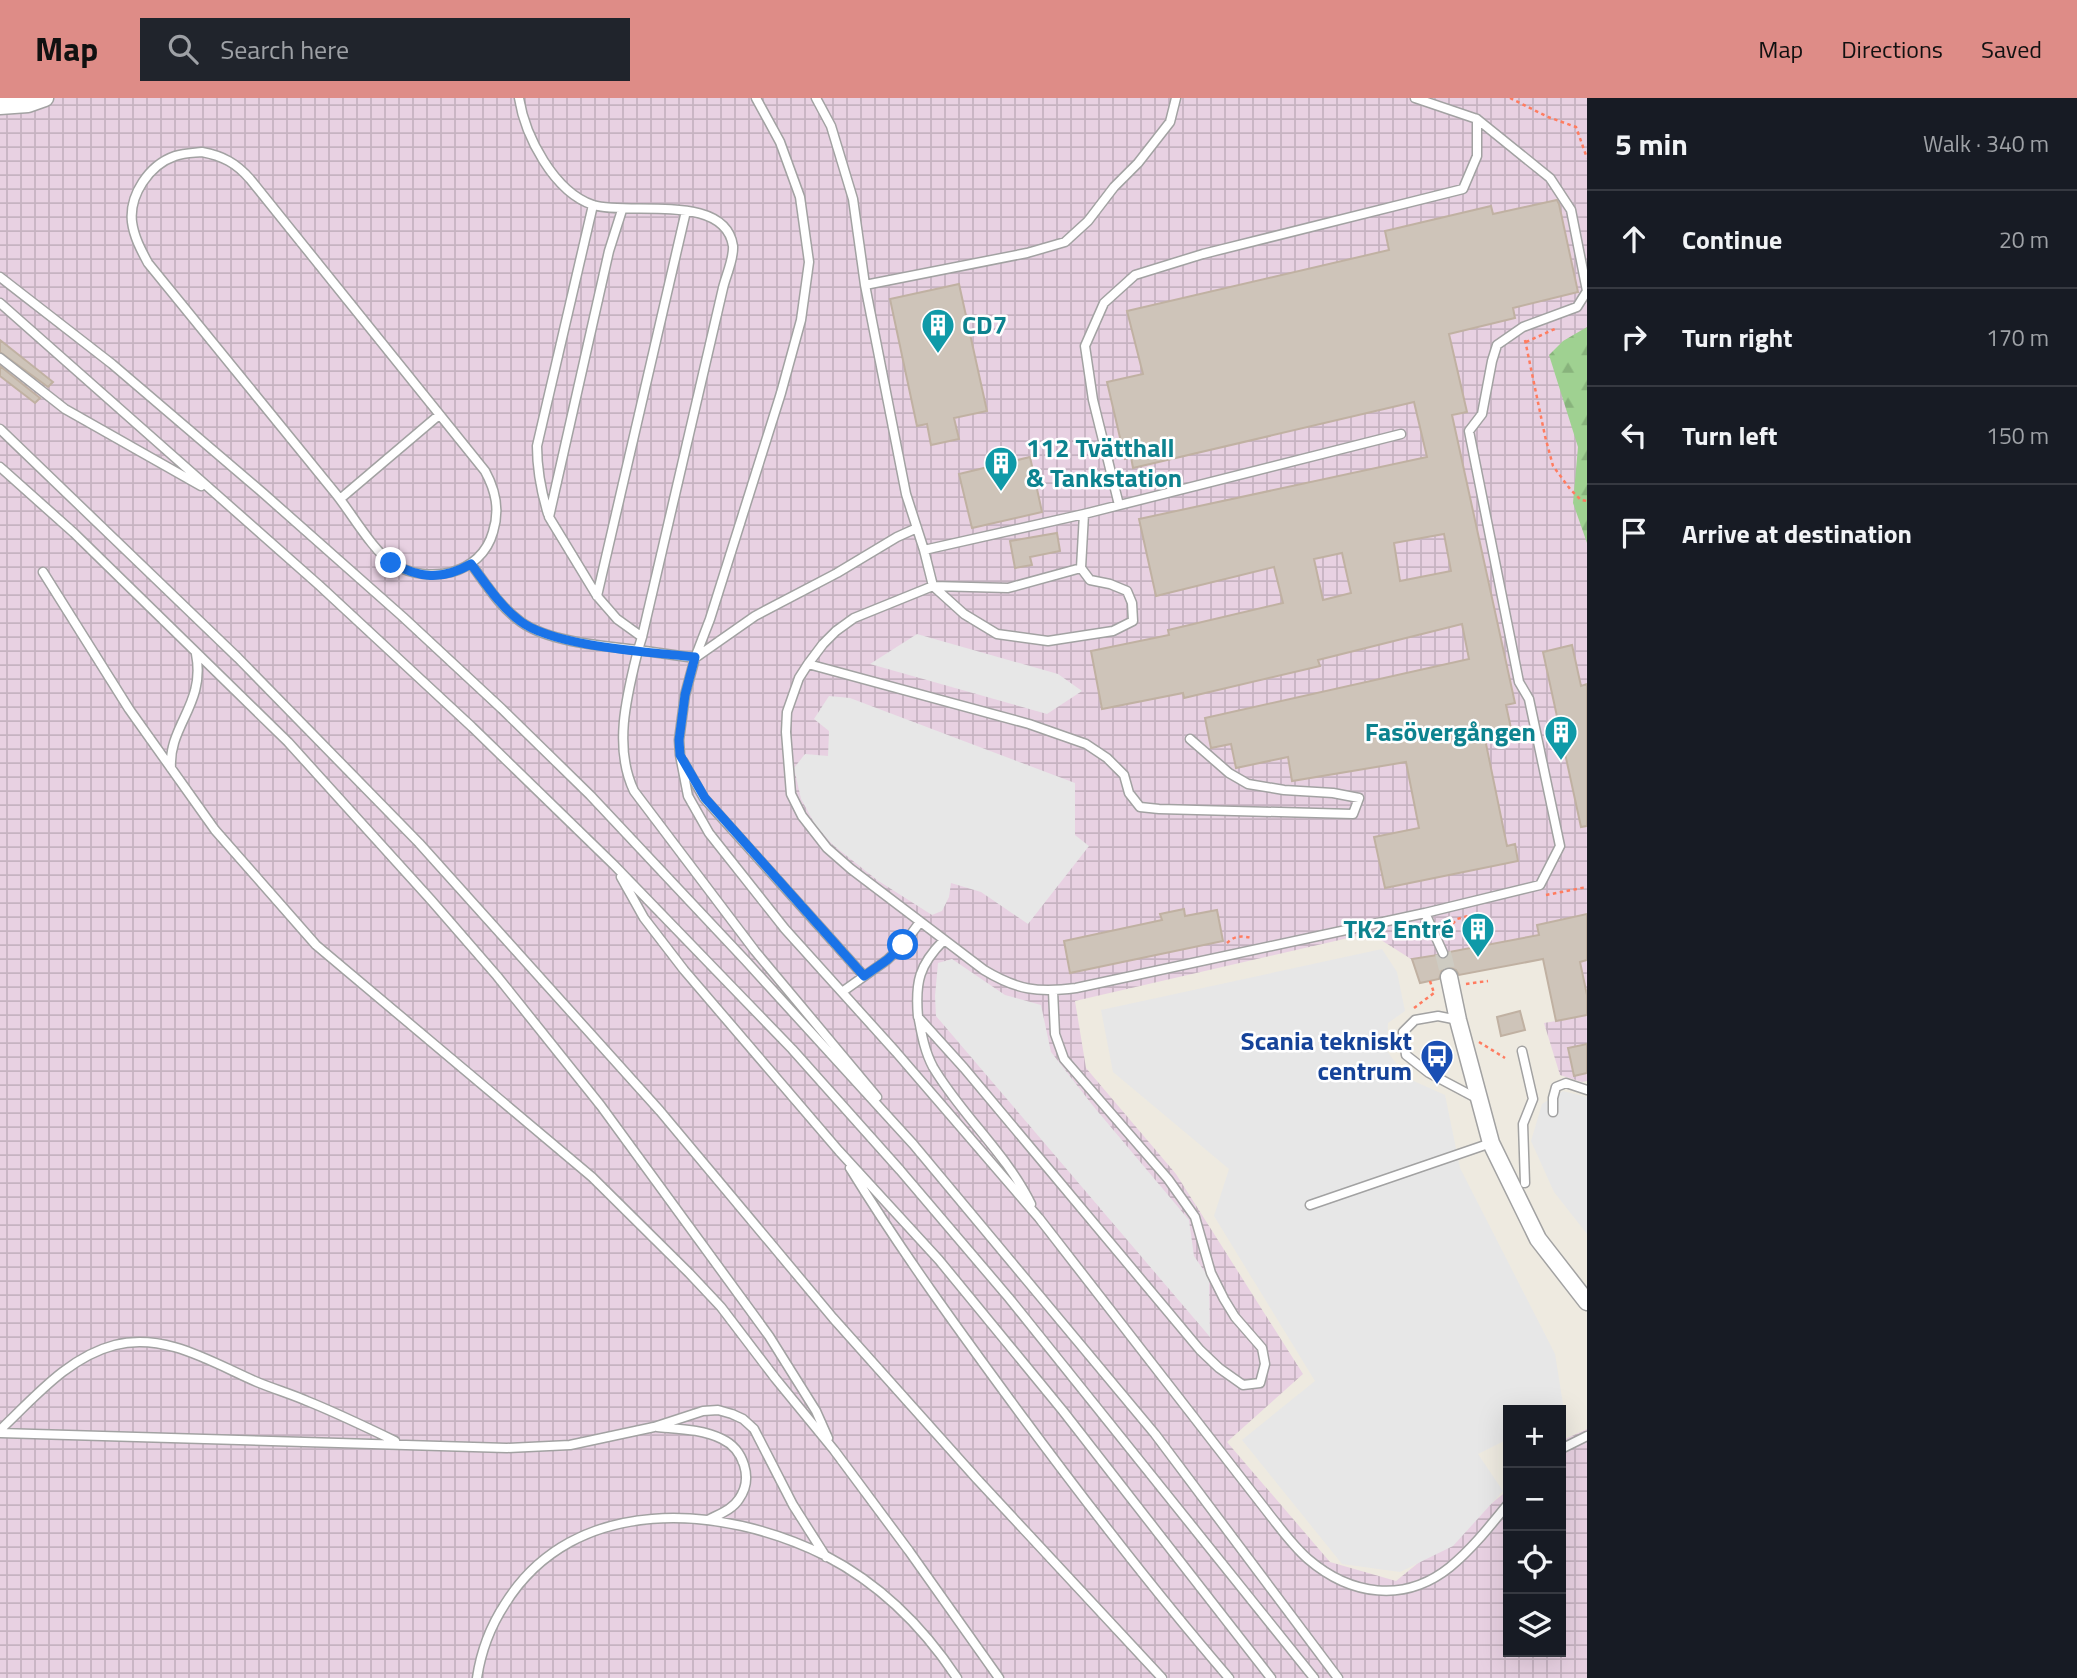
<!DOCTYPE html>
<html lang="en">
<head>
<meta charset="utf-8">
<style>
  :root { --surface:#171b24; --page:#20242c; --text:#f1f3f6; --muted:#9ea1a6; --line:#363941; --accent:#de8c87 }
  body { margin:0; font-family:"Titillium Web",sans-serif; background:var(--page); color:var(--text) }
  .controls { position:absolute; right:21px; bottom:21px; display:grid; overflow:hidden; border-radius:0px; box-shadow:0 7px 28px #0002 }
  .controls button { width:63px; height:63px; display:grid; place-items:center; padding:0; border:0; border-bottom:2px solid var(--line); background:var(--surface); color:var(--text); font:35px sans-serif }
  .stop { position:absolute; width:21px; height:21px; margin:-16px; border:5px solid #1a73e8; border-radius:50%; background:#fff }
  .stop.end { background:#1a73e8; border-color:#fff; box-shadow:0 2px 7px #0008 }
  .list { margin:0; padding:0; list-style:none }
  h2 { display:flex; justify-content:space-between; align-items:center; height:91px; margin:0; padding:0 28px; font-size:30px }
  h2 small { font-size:23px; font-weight:400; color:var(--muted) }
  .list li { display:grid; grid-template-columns:46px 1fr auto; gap:21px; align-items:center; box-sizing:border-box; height:98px; padding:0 28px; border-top:2px solid var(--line) }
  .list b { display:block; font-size:26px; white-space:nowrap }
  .list em { font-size:23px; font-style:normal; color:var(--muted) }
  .icon { flex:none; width:38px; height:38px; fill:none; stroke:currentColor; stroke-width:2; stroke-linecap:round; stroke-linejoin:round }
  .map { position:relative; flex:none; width:1587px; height:1580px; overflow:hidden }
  header { display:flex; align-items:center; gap:42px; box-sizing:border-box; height:98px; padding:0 35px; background:var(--accent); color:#111 }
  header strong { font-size:33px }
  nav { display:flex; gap:38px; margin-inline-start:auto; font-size:24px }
  .search { width:490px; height:63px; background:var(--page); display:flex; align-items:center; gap:18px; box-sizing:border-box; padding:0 24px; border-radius:0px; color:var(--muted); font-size:26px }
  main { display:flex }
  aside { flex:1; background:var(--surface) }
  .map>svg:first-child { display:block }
  .industrial { fill:url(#industrial-grid) }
  .forest { fill:url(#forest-firs) }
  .parking { fill:#e7e7e7 }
  .building { fill:#cec4b9; stroke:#c0b1a2; stroke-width:2; fill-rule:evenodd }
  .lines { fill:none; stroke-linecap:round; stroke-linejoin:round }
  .minor-tunnel { stroke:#cecbc2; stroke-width:16; stroke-dasharray:16 8; stroke-linecap:butt }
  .service-casing { stroke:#a2a2a2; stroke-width:11 }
  .minor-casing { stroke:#a2a2a2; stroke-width:19 }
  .path { stroke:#ff7c60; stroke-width:2.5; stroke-dasharray:3.5 3.5; stroke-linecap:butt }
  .service { stroke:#fff; stroke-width:8 }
  .minor { stroke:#fff; stroke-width:16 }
  .route { stroke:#1a73e8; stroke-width:9 }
  .labels { text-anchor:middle; stroke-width:5; stroke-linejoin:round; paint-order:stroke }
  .culture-label { font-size:26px; font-weight:bold; fill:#0d838f; stroke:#fff; text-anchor:start }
  .transit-label { font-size:26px; font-weight:bold; fill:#164399; stroke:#fff; text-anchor:end }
</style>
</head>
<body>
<header>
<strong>Map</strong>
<div class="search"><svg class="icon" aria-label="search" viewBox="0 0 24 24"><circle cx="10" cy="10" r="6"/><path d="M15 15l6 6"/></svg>Search here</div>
<nav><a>Map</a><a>Directions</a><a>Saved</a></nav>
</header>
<main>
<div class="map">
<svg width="1587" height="1580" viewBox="0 0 1587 1580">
  <defs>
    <pattern id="industrial-grid" width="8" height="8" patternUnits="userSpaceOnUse" patternTransform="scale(1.75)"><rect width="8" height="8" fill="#e8d1e2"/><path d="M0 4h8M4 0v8" fill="none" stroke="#c6b3c1"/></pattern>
    <pattern id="forest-firs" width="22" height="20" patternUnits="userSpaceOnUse" patternTransform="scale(1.75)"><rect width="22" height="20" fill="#9fd191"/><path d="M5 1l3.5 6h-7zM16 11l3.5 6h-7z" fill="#88b37c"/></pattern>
  </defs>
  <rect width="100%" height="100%" fill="#eeeae0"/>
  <path class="industrial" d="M0 0H1587V983L1582 984 1560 977 1544 925 1556 923 1543 861 1420 885 1411 861 1370 835 1075 903 1086 970 1176 1076 1303 1276 1227 1344 1330 1464 1396 1483 1508 1392V1554H1561V1343L1587 1331V1580H0Z"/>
  <path class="forest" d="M1587 229V445L1573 405 1578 349 1549 257 1563 243Z"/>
  <path class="parking" d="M917 536 1058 576 1082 593 1047 616 870 566Z
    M829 598 850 600 1075 685V737L1089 748 1028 826 981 794 951 785 949 799 942 813 932 817 877 782 833 747 816 728 801 701 794 670 805 656 828 658 829 633 814 621Z
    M1382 851 1397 874 1405 913 1388 925 1387 953 1407 980 1445 997 1460 1070 1555 1256 1564 1312 1561 1314V1312H1508V1341L1478 1356 1503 1393 1453 1448 1400 1474 1342 1466 1242 1342 1315 1283 1214 1118 1229 1071 1113 974 1101 912Z
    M952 861 1005 897 1041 907 1051 954 1094 1009 1189 1122 1194 1158 1209 1180 1210 1239 936 918 935 898 938 865Z
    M1563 993 1587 999V1136L1554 1094 1531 1043 1542 1006Z"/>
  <path class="building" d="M1557 102 1559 106 1578 194 1513 210 1515 220 1449 236 1467 314 1452 317 1515 605 1506 607 1512 635 1485 641 1507 748 1515 746 1518 763 1385 790 1374 739 1419 730 1406 664 1292 683 1288 659 1236 670 1231 646 1211 650 1205 620 1469 561 1462 526 1318 562 1320 568 1184 600 1183 595 1102 611 1091 553 1169 537 1168 532 1283 505 1274 469 1156 498 1139 421 1427 359 1414 304 1133 370 1131 359 1125 361 1107 284 1143 276 1127 213 1389 152 1385 133 1491 108 1493 116ZM1444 436 1451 473 1400 483 1394 445ZM1342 455 1351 495 1323 502 1314 461Z
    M959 186 987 313 954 320 959 341 931 347 927 326 917 328 890 201Z
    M0 242 53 284 48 289 0 254Z
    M0 268 40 300 35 305 0 278Z
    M1030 359 1042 414 972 430 959 376Z
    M1057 435 1060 453 1030 459 1032 467 1015 470 1010 443Z
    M1572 547 1581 588 1587 586V728L1581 729 1543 554Z
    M1184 811 1185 818 1217 812 1223 843 1070 875 1064 843 1162 822 1160 816Z
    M1587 816V862L1580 864 1587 897V917L1556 923 1543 861 1459 877 1456 872 1448 869 1442 872 1439 881 1420 885 1412 861 1437 857 1440 861H1445L1449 858V854L1539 837 1537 827Z
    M1520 913 1525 932 1501 938 1497 919Z
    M1587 946V975L1574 978 1568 950Z"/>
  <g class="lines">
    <path class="minor-tunnel" d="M1443 855 1449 879"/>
    <defs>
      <path id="service" d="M519 0C525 38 554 94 593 107 630 118 725 94 733 148 734 161 726 177 723 190L642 539 638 552 695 560 755 518 837 475 897 439 917 430
        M756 0 780 44 800 99 809 164 801 222 781 295 710 521 695 560 685 597 679 642 680 657 688 698 709 735 785 831 896 954 1039 1120 1269 1416C1281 1431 1293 1448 1308 1461 1350 1497 1404 1506 1450 1469 1472 1451 1490 1428 1508 1406
        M816 0 831 28 853 101 865 187 906 396 924 452 933 488 1008 490 1081 470
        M202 54C223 58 236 65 250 81L485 373C496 393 500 412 493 434 481 477 429 487 393 466 373 453 352 416 336 396 273 319 211 242 148 165 141 152 134 139 132 124 129 97 149 67 175 58 184 55 193 55 202 54Z
        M622 112 609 153 549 419 597 498 617 521 642 539
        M0 179 112 266 263 395 403 519 502 611 590 697 746 863 913 1046 1155 1336 1338 1580
        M865 187 1027 155 1065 144 1088 123 1114 89 1138 65 1170 24 1176 0
        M0 205 320 488 472 629 614 767 792 951 900 1072 1009 1200 1314 1580
        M0 260 65 311 201 388
        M0 331 238 560 419 745 660 1013 833 1220 976 1380 1162 1580
        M0 369 74 435 288 644 431 802 497 878 601 1008 769 1238 816 1313 828 1340
        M340 401 439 317
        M1119 407 1093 302 1085 248 1104 205 1135 177 1203 156 1463 91 1477 58V21L1415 0
        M548 416C541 393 537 372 537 348L593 107
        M1084 416 1401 336
        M924 452 1084 416 1081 470 1090 482 1110 486 1127 493 1132 505 1133 523 1113 533 1048 543 997 536 964 516 933 488 854 520 836 533 823 546 808 566 799 580 787 614 786 634 791 696 802 718 827 750 851 771 984 872C1017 892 1038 895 1076 890L1425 815 1443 855
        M471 466C486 486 500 509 521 524 549 544 603 548 638 552 627 597 613 649 634 693L755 853 877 999
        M43 474 129 611 215 732 316 847 592 1079 689 1175 721 1209 775 1280 834 1352 909 1453 999 1580
        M597 498 686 113
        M808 566 1029 626 1086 646 1107 660 1124 677 1129 695 1140 709 1159 711 1353 716 1359 700 1333 695 1284 692 1248 686 1229 675 1190 641
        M683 663 704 700 864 878
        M171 670C168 628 206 606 196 556
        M621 779 644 820 684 872 839 1053 939 1162 1063 1313 1271 1580
        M1425 815 1540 787 1560 748 1529 601 1519 584 1469 333 1482 316 1492 263 1497 247 1523 229 1577 209 1587 193 1571 112 1550 80 1477 21
        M944 842C919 867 915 884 918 919L964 970 1200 1252 1219 1270 1243 1287 1260 1285 1265 1266 1262 1250 1235 1219 1224 1201 1211 1175 1195 1119 1168 1081 1064 961 1055 936 1053 893
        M842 894 887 862 903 847 920 824
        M919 922C922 938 925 954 933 969 962 1018 1006 1055 1031 1106
        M1458 922 1438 918 1415 922 1403 934 1406 957 1429 975 1478 1001
        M1522 953 1533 1001 1523 1026 1525 1085
        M1553 1014V1000L1556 989 1566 985 1587 992
        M850 1070C901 1153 958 1231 1016 1310 1084 1402 1154 1493 1229 1580
        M1310 1107 1491 1045
        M657 1329C678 1331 702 1331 722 1341 743 1351 754 1380 739 1401 732 1412 719 1416 708 1422
        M0 1332C34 1300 68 1259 115 1247 165 1234 213 1265 257 1284 274 1291 291 1296 307 1303 337 1315 366 1329 395 1343
        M0 1335 507 1350 570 1347 654 1329 703 1313 718 1312 732 1316 743 1321 754 1331 793 1407 826 1459
        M1561 1351 1587 1338
        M477 1580C481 1553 490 1529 505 1506 574 1395 722 1406 826 1458 880 1486 924 1530 957 1580"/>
      <path id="minor" d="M0 8 28 6 45 0
        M1449 879 1458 922 1491 1045 1538 1141 1587 1204"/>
    </defs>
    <use href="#service" class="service-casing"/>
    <use href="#minor" class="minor-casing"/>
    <path class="path" d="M1510 0 1548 19 1576 29 1587 60
      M1525 242 1545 338 1553 368 1570 391 1581 402 1587 403
      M1526 244 1557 230
      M1546 797 1587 789
      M1449 838 1448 831 1457 821 1468 818
      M1227 845C1235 837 1242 838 1253 840
      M1430 883 1434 895
      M1466 886 1488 883
      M1414 910 1434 895
      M1479 944 1505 960"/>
    <use href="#service" class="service"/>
    <use href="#minor" class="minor"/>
  </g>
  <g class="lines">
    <path class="route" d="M391 465C420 480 441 483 471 466 486 486 500 508 520 523 554 549 650 554 695 559L685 597 679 642 680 657 705 700 864 878 887 862 903 847"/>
  </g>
  <defs>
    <symbol id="building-pin" viewBox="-11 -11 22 30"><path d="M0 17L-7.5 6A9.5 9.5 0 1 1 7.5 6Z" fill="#0f9aa8" stroke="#fff"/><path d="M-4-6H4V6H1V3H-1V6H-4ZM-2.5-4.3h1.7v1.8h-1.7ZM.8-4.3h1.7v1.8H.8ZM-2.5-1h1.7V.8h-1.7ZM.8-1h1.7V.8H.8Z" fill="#fff"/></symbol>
    <symbol id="bus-pin" viewBox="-11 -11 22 30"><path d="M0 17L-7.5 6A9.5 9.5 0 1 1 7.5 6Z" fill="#1a4fb4" stroke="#fff"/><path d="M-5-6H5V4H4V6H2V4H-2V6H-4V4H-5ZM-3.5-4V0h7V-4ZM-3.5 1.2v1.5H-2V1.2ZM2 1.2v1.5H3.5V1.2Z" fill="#fff"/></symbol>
  </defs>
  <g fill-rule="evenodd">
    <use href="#building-pin" x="919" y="208" width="38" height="52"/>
    <use href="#building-pin" x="982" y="346" width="38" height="52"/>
    <use href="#building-pin" x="1542" y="615" width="38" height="52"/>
    <use href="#building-pin" x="1459" y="812" width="38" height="52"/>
    <use href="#bus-pin" x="1418" y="939" width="38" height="52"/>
  </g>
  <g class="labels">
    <g class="culture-label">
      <text x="962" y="236">CD7</text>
      <text x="1026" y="359">112 Tvätthall<tspan x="1026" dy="30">&amp; Tankstation</tspan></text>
      <text x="1536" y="643" text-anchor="end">Fasövergången</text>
      <text x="1454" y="840" text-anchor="end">TK2 Entré</text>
    </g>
    <g class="transit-label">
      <text x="1412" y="952">Scania tekniskt<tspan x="1412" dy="30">centrum</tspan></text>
    </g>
  </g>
</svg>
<div class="controls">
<button>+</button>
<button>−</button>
<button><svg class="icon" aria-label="locate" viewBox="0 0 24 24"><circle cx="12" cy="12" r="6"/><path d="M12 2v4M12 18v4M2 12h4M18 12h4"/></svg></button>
<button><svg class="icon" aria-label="layers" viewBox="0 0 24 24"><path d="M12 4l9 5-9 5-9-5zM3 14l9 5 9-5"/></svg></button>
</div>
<div class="stop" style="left:903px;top:847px"></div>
<div class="stop end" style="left:391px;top:465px"></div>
</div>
<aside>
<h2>5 min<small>Walk · 340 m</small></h2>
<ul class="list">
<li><svg class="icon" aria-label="ahead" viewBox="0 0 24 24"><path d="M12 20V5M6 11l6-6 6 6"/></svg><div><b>Continue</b></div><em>20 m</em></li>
<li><svg class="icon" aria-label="right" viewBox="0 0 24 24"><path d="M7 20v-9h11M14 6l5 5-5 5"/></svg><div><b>Turn right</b></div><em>170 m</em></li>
<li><svg class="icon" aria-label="left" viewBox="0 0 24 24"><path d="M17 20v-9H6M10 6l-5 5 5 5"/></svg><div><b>Turn left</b></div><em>150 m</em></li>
<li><svg class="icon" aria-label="arrive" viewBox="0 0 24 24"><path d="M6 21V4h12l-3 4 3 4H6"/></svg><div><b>Arrive at destination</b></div></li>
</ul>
</aside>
</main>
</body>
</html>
